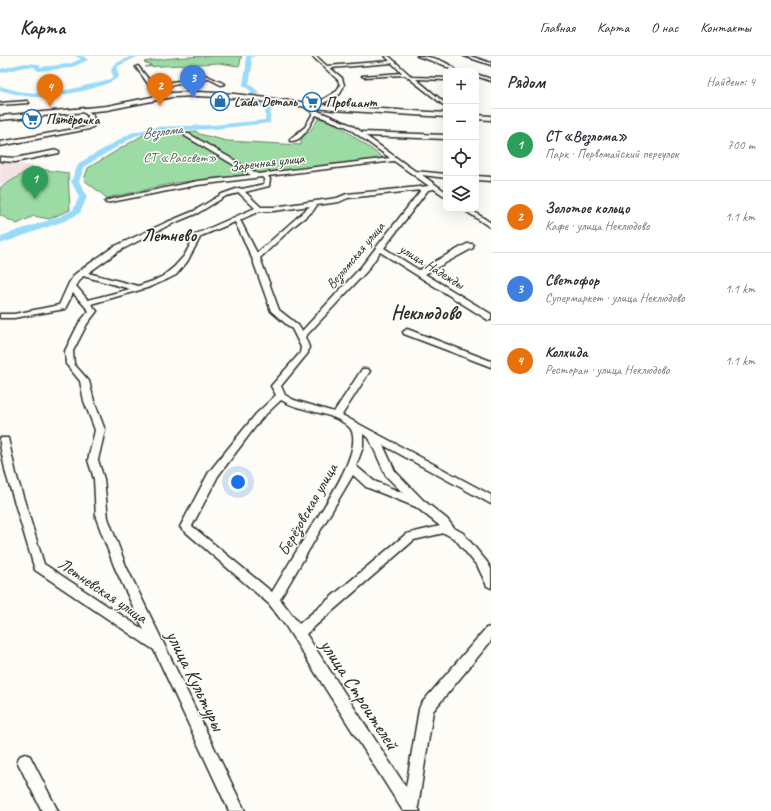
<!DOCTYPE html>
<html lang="ru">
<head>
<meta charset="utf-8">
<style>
  :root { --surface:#fff; --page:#f7f7f7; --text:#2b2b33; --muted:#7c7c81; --line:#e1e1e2; --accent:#ea580c }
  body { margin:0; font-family:Caveat,sans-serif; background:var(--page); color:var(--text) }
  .controls { position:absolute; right:12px; top:12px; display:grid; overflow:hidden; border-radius:8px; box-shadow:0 4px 16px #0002 }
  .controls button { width:36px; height:36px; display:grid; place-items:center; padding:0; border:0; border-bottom:1px solid var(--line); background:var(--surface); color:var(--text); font:20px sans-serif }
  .you { position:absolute; left:238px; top:426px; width:14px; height:14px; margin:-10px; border:3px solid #fff; border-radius:50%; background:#1a73e8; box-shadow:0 0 0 6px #1a73e833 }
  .badge { display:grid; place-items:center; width:26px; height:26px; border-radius:50%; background:var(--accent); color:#fff; font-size:13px; font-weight:700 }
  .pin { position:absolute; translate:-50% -33px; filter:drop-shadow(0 1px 2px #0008) }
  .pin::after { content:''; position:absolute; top:21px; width:14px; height:12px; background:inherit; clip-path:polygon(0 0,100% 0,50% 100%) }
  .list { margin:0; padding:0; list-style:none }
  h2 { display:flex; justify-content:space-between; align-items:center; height:52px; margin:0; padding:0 16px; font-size:17px }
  h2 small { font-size:13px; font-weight:400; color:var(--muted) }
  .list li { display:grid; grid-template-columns:26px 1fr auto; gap:12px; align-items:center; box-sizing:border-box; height:72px; padding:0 16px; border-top:1px solid var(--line) }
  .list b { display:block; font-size:15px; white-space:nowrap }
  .list p { margin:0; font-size:13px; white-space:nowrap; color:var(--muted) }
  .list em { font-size:13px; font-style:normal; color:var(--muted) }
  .icon { flex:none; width:22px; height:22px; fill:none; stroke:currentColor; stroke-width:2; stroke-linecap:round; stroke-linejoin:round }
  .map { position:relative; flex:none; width:491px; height:755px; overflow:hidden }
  header { display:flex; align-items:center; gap:24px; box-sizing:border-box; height:56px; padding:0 20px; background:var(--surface); border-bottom:1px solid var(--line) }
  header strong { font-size:19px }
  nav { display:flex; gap:22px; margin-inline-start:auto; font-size:14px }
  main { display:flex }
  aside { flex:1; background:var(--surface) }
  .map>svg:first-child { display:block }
  .built { fill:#f4e2e4 }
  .green { fill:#9cdba4; stroke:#648368 }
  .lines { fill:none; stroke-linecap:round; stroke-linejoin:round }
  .river { fill:#98dafa; fill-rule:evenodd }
  .minor-casing { stroke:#2b2b2b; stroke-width:3 }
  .major-casing { stroke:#2b2b2b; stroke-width:3 }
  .minor { fill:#fdfcf7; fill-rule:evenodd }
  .major { fill:#fdfcf7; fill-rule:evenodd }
  .labels { text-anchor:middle; stroke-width:3; stroke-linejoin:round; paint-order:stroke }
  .far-poi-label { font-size:14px; font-weight:bold; fill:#2b2b2b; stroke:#fdfcf7; text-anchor:start }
  .far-park-label { font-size:14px; fill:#4d604f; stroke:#fdfcf7 }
  .far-street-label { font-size:14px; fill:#2b2b2b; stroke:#fdfcf7 }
  .far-water-label { font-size:15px; font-style:italic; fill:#46575f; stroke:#fdfcf7 }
  .street-label { font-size:17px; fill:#2b2b2b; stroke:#fdfcf7 }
  .far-district-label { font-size:18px; font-weight:bold; fill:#2b2b2b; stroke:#fdfcf7 }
  .quarter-label { font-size:19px; font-weight:bold; fill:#2b2b2b; stroke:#fdfcf7 }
  .near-street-label { font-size:20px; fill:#2b2b2b; stroke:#fdfcf7 }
</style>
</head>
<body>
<header>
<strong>Карта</strong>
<nav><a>Главная</a><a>Карта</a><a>О нас</a><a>Контакты</a></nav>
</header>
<main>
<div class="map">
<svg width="491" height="755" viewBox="0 0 491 755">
  <rect width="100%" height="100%" fill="#fdfcf7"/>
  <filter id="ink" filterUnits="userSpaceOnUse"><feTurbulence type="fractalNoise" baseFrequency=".025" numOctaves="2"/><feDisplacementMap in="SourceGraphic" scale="8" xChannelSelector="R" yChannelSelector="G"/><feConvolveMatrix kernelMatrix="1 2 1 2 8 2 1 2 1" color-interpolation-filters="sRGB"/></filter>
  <g filter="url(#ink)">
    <path class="built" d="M0 106H11L32 110 0 131Z"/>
    <path class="green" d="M242 0 241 1 240 9 238 10 219 7 145 11 151 9 144 6C175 0 210 0 242 0Z
      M319 62 334 66 385 103 175 127 107 142 84 124 88 112 143 79 196 75 199 78 227 85 301 89V81L310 75Z
      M31 112 68 117 70 154 49 163 34 160 17 168 0 159V132Z"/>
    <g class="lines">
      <path class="river" d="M75 0H83L88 4 70 12 38 15 34 11H25L0 17V13L25 7 38 8 40 9V11L69 8 81 3Z
        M132 0H139L118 10 117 14 119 20C108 33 51 42 33 41 22 40 11 37 0 34V30C8 32 16 35 24 36 54 39 82 31 110 23L113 20 111 14 114 8Z
        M246 0H255L251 2 252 11 249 28 259 36 252 43 271 51 270 67 213 73 155 75 135 80 85 110 79 125 87 141 80 157 67 164 0 188 1 180 61 160 73 154 79 141 71 125 79 107 131 77 155 71 213 69 265 64 266 53 245 44 252 36 243 29 246 11Z"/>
      <defs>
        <path id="minor" d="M312 0H316L327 10 390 5 385 0H389L412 21 446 22V24L416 23 446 48V51L405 19 364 21 362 20 402 17 392 7 330 12 342 22 344 29 340 38 313 53 351 69 362 76 446 79V83L366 80 415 115 446 118V122L422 119 446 136V141L434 133 428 134 384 192 419 214 467 188H473V192L425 218 491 258V264H488L380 196 367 215 305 281 309 291 308 297 281 330 285 339 294 344 334 356 362 313H368L370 315 342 359 491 439V448L383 389 395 415 423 444 447 463 454 472 463 477 487 506 491 513V532L487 530 478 511 455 483 444 477 414 484 306 578 406 731 419 653 421 648 486 572 491 571V585L433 655 418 751 420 755H403L285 569 269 548 180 471 209 416 256 358 276 339 271 330 300 297 301 291 292 273 271 255 252 202 235 166 201 180 187 206 176 219 168 223 147 232 91 248 97 255 87 268 73 295 74 308 89 325 94 345 105 374 98 404 104 423 108 462 126 510 245 755H229L154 594 35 514 6 418 0 389V382H8L16 418 44 508 144 574 114 510 96 462 94 423 88 404 95 374 84 345 80 325 66 308 65 295 79 267 89 255 73 237 65 253 14 262H0V258H14L59 249 69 227 75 218 113 191 165 167 194 155 222 138 239 132 242 133 264 128V123L262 121 198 129 106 147 105 146 108 144 198 125 251 119 185 80V78H189L258 118 390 102 347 71 316 59C310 67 304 86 290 85V83L305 71 313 57 303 50V48H307L310 51C313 50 335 36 337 35 338 33 339 31 340 29L338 24ZM394 105 429 130 347 138 337 142 274 151H261L245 136 269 130 270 123 268 120ZM421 134 361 211 302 275 298 269 279 254 260 202 295 169 313 155 317 149 339 146 348 142ZM239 137 255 152 196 178 184 200 174 211 163 220 153 225 138 230 88 217 119 195 169 169 198 157 226 140ZM310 150 257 197 240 164 260 155H274ZM83 220 130 233 88 244 76 230ZM281 344C300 356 336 356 350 372 366 392 319 458 308 476 296 496 284 516 272 536L192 470 218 420 262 362ZM363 378 369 382 386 420 403 437 374 425 356 410 363 391ZM353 419 366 431 416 451 440 470 406 478 299 568 280 543Z
          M417 0C431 0 447 5 457 15H452L444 9Z
          M464 0H470L491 7V9Z
          M138 10 153 29 204 21 188 14 190 12 225 28 221 29 209 23 155 32 161 42 159 43 136 11Z
          M476 18 491 23V25L476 20Z
          M27 45 29 47 0 49V47Z
          M85 53 93 59 94 70 89 73 0 90V86L86 71 88 69V60L82 55Z
          M57 94 59 95V97L15 106 0 105V101L15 102Z
          M476 120 491 121V125L476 124Z
          M463 153H470L491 167V172Z
          M407 273 491 305V311L404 278 403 276Z
          M25 698 30 700 58 755H42L17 705 20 700Z"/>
        <path id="major" d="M197 36 235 38 333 50 446 57V61L333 54 235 42 197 40 172 41 107 54 0 64V60L107 50 172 37Z
          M476 59 491 60V64L476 63Z"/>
      </defs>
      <use href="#minor" class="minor-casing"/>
      <use href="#major" class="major-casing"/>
      <use href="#minor" class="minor"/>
      <use href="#major" class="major"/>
    </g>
  </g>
  <defs>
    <symbol id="shop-ring" viewBox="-11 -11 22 22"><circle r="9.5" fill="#fdfcf7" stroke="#1f6fb2" stroke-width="1.5"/><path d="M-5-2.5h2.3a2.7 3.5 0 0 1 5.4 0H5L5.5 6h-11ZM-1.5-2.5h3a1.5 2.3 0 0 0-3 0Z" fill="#1f6fb2"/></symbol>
    <symbol id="supermarket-ring" viewBox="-11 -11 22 22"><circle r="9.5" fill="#fdfcf7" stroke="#1f6fb2" stroke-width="1.5"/><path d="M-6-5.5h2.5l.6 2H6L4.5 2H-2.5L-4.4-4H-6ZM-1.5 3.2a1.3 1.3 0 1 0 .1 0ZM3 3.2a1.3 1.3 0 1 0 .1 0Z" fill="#1f6fb2"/></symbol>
  </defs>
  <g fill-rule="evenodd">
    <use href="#shop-ring" x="209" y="34" width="22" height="22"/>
    <use href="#supermarket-ring" x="301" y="35" width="22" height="22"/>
    <use href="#supermarket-ring" x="21" y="52" width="22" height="22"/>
  </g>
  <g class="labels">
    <g class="far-poi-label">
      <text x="234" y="50">Lada Dеталь</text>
      <text x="326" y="51">Провиант</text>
      <text x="46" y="68">Пятёрочка</text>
    </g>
    <g class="far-park-label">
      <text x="180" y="106">СТ «Рассвет»</text>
    </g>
    <g class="far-street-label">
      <text transform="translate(267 106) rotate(-7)" y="5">Заречная улица</text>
      <text transform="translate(355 199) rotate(-50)" y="5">Везломская улица</text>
      <text transform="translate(432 210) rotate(32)" y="5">улица Надежды</text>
    </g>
    <g class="far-water-label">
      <text transform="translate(162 75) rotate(-7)" y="5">Везлома</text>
    </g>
    <g class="street-label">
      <text transform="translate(307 453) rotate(-60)" y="6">Берёзовская улица</text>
      <text transform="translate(103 534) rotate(34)" y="6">Летневская улица</text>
    </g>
    <g class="far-district-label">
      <text x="169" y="185">Летнево</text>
    </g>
    <g class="quarter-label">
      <text x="426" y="263">Неклюдово</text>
    </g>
    <g class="near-street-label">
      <text transform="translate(196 624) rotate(64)" y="7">улица Культуры</text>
      <text transform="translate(360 638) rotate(57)" y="7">улица Строителей</text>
    </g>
  </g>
</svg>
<div class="controls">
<button>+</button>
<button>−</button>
<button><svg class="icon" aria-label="locate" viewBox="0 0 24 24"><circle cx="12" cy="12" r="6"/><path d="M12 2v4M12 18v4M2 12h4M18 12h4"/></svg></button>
<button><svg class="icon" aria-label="layers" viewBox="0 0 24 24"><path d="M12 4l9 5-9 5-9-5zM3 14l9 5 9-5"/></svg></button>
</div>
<div class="you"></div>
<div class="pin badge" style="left:35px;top:143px;background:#2e9e5b">1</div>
<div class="pin badge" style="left:160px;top:50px;background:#e8710a">2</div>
<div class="pin badge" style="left:193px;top:42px;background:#3f7fe0">3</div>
<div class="pin badge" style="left:50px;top:51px;background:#e8710a">4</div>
</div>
<aside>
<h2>Рядом<small>Найдено: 4</small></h2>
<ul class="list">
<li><span class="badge" style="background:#2e9e5b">1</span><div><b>СТ «Везлома»</b><p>Парк · Первомайский переулок</p></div><em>700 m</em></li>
<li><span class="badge" style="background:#e8710a">2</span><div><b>Золотое кольцо</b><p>Кафе · улица Неклюдово</p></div><em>1.1 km</em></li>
<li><span class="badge" style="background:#3f7fe0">3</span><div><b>Светофор</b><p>Супермаркет · улица Неклюдово</p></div><em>1.1 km</em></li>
<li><span class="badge" style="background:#e8710a">4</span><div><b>Колхида</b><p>Ресторан · улица Неклюдово</p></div><em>1.1 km</em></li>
</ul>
</aside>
</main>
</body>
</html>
